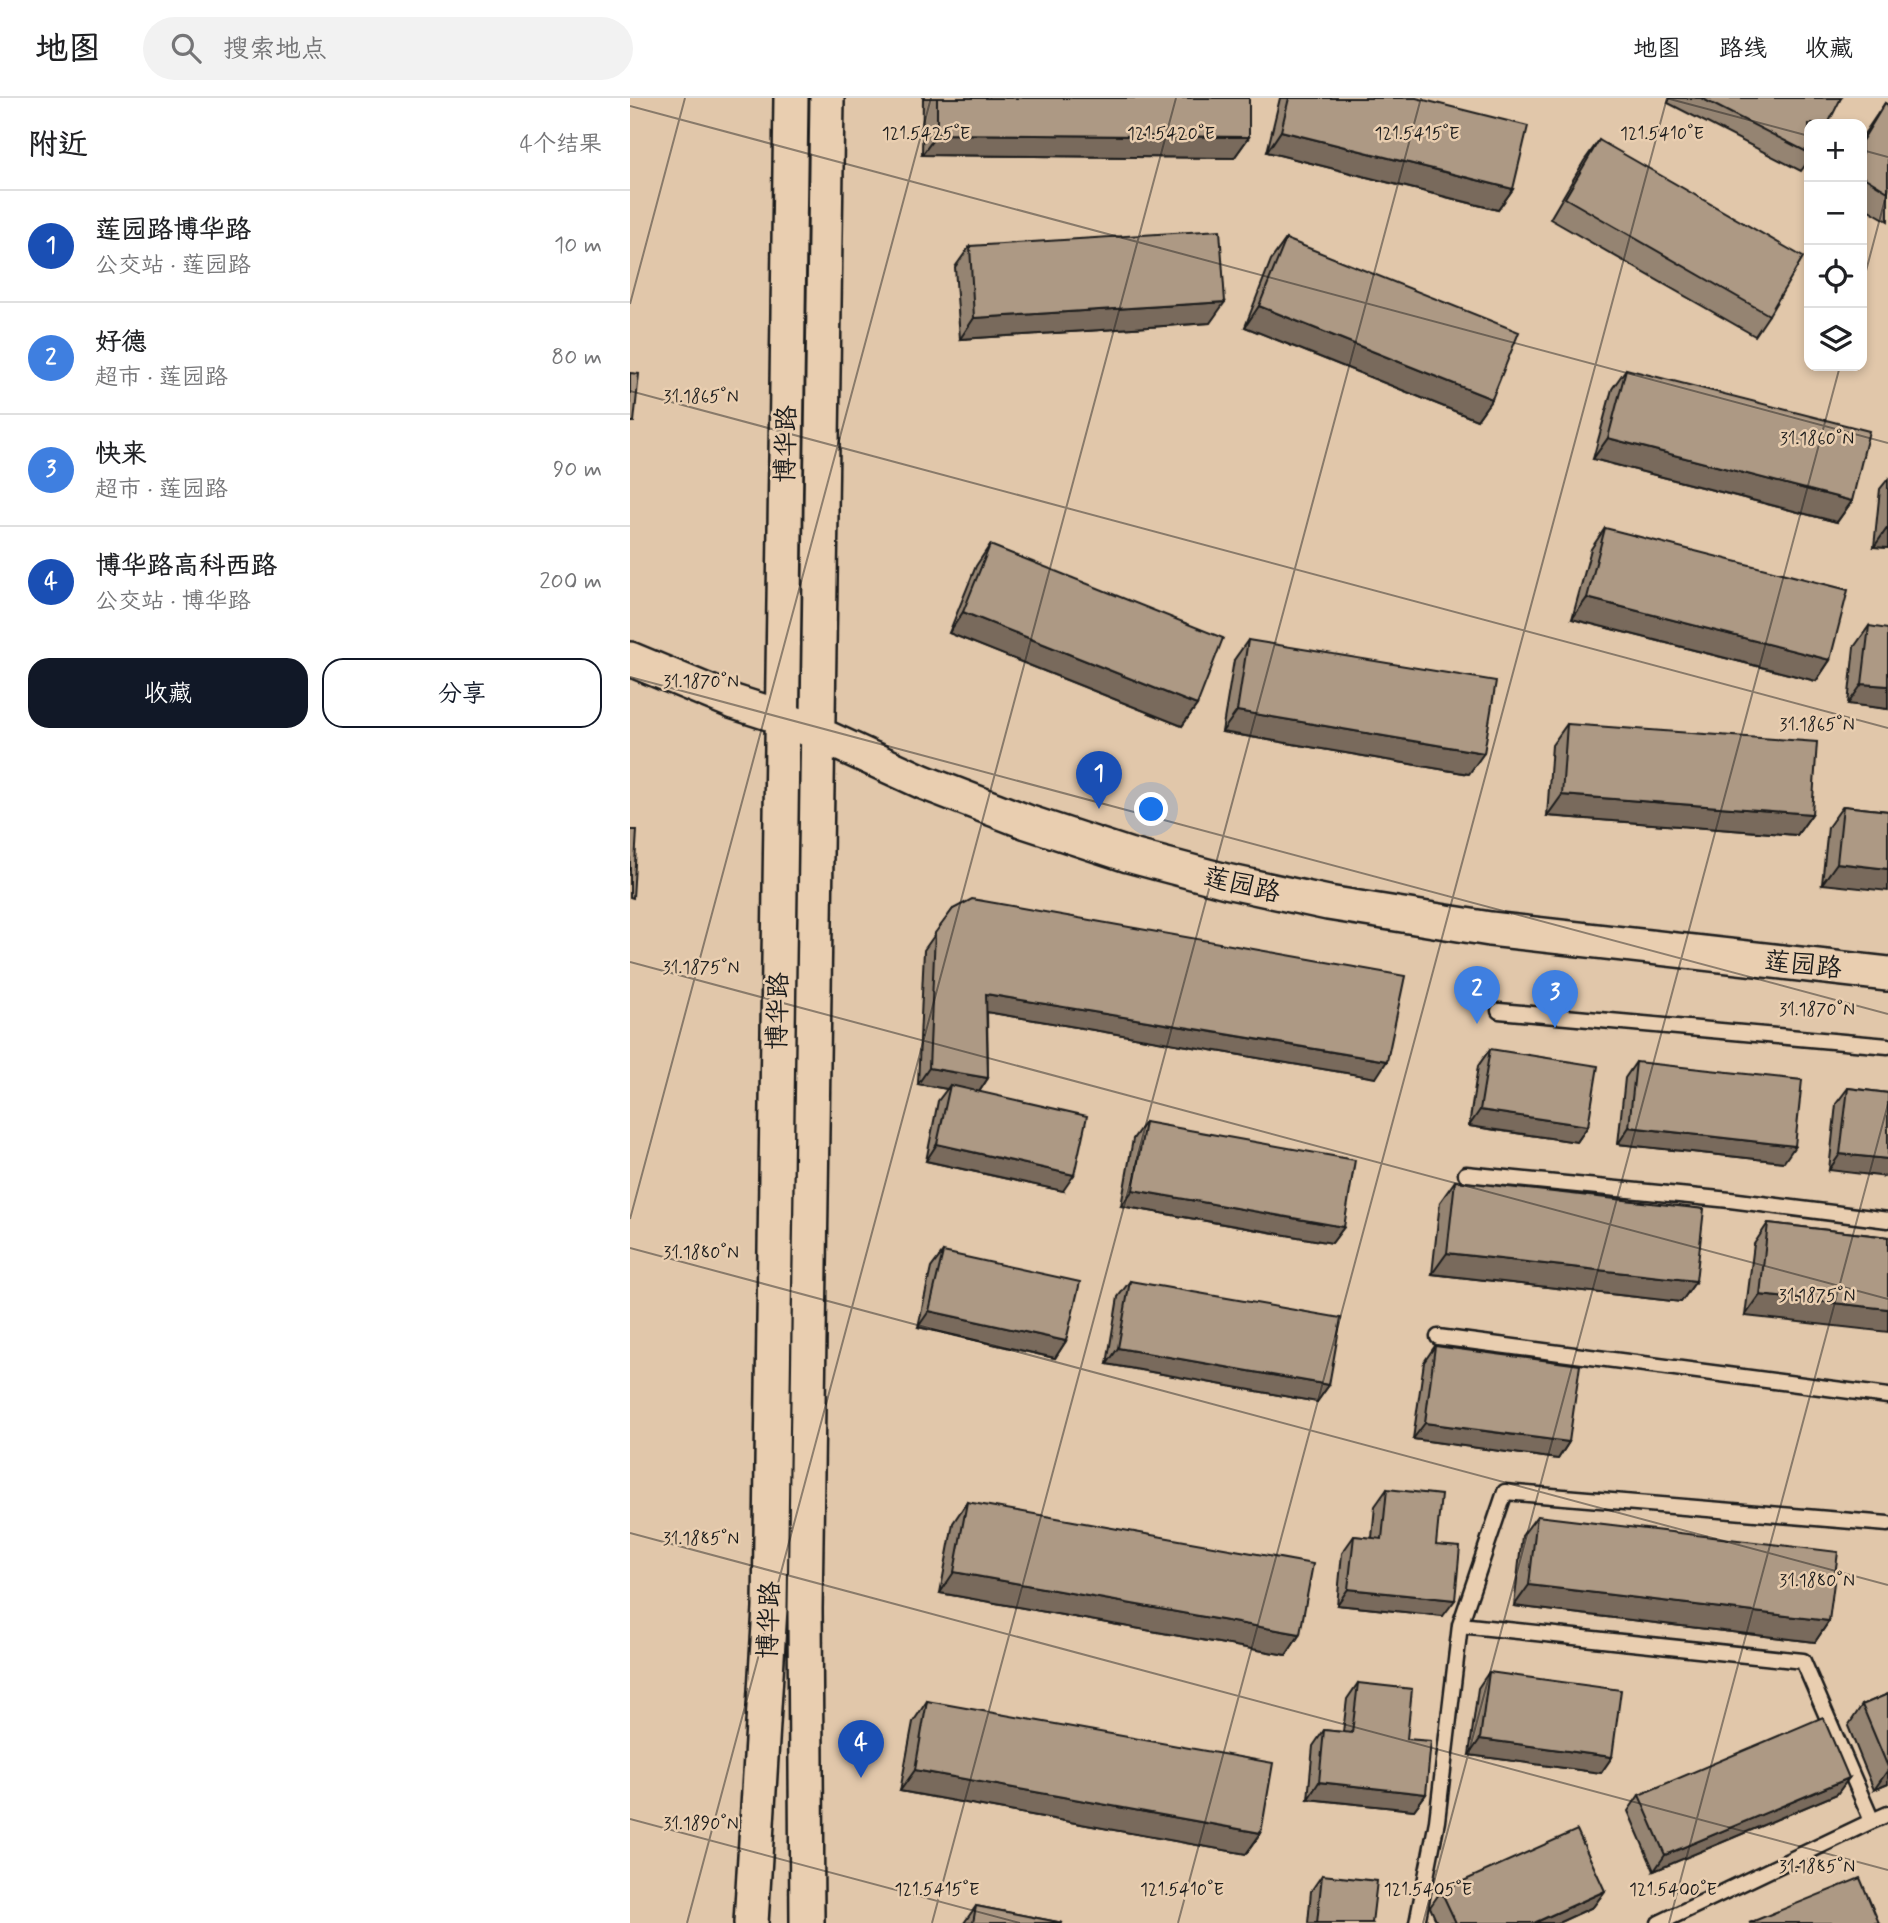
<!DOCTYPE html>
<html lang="zh">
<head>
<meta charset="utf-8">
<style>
  :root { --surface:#fff; --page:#f2f2f2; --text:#202124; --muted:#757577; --line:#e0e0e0; --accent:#111827 }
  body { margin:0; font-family:Mynerve,"LXGW WenKai TC",sans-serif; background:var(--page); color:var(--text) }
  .controls { position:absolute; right:21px; top:21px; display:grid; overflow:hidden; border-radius:14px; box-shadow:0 4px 10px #0003 }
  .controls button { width:63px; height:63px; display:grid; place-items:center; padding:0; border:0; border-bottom:2px solid var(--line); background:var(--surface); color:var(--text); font:35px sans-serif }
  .you { position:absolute; left:522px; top:712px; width:24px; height:24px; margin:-18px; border:5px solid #fff; border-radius:50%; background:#1a73e8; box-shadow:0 0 0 10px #1a73e833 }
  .badge { display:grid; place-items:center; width:46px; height:46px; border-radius:50%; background:var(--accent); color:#fff; font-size:23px; font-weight:700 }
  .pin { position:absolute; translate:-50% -58px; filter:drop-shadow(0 2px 4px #0008) }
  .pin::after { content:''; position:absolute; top:37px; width:24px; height:21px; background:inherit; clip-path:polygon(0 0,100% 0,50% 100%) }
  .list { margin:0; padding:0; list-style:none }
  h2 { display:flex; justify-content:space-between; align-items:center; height:91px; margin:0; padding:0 28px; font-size:30px }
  h2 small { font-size:23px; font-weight:400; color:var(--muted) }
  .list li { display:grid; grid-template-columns:46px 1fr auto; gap:21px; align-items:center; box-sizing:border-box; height:112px; padding:0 28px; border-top:2px solid var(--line) }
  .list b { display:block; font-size:26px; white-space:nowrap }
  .list p { margin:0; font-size:23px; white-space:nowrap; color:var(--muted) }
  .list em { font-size:23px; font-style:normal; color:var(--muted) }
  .actions { display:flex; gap:14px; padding:21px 28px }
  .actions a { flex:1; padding:16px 0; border:2px solid var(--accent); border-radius:21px; text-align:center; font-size:24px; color:var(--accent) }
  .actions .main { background:var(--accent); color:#fff }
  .icon { flex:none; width:38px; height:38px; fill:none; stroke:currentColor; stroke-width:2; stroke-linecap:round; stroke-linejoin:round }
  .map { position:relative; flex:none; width:1258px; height:1825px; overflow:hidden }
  header { display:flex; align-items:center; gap:42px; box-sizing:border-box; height:98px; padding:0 35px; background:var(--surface); border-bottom:2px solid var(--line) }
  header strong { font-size:33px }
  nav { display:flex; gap:38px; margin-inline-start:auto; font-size:24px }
  .search { width:490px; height:63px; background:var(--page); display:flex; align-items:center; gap:18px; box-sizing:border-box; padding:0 24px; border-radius:38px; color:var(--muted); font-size:26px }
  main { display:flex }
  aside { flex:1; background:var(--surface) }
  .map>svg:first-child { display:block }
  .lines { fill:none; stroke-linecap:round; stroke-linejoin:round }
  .service-casing { stroke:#1c1c1c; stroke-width:19 }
  .tertiary-casing { stroke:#1c1c1c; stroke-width:38 }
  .service { stroke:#e9ceb0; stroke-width:14 }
  .tertiary { stroke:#e9ceb0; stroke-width:33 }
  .wall { fill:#958472; stroke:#1c1c1c; stroke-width:2 }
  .shaded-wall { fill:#796b5c; stroke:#1c1c1c; stroke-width:2 }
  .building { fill:#ad9984; stroke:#1c1c1c; stroke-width:2 }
  .ticks { fill:none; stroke:#1c1c1c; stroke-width:2; stroke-opacity:0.45 }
  .labels { text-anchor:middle; stroke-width:5; stroke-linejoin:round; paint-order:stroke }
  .street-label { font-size:26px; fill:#1c1c1c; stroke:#e9ceb0 }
  .ticks-label { font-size:18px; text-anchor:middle; fill:#1c1c1c; stroke:#e9ceb0; stroke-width:5; stroke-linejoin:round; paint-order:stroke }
</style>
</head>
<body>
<header>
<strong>地图</strong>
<div class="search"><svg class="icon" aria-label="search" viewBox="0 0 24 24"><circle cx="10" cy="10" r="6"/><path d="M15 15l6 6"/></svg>搜索地点</div>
<nav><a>地图</a><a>路线</a><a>收藏</a></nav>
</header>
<main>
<aside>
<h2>附近<small>4个结果</small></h2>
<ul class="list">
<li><span class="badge" style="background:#1a4fb4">1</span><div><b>莲园路博华路</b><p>公交站 · 莲园路</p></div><em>10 m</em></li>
<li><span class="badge" style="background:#3f7fe0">2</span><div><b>好德</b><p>超市 · 莲园路</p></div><em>80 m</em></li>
<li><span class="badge" style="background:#3f7fe0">3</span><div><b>快来</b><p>超市 · 莲园路</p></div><em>90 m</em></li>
<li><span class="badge" style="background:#1a4fb4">4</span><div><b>博华路高科西路</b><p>公交站 · 博华路</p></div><em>200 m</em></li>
</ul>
<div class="actions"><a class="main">收藏</a><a>分享</a></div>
</aside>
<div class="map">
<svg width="1258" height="1825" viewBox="0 0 1258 1825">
  <rect width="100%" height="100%" fill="#e1c7aa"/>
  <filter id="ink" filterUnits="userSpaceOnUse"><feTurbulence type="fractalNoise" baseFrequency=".0143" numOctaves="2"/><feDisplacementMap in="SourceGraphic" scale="14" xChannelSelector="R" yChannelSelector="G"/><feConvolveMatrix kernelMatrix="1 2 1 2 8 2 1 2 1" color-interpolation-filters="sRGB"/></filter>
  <g filter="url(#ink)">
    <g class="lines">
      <defs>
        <path id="service" d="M869 913 1258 948
          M836 1076 1100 1102 1258 1122
          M808 1239 1258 1298
          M1258 1426 875 1394 830 1527 1173 1563 1242 1723 1258 1716
          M787 1825 807 1723 830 1527
          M1029 1825 1242 1723"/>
        <path id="tertiary" d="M0 561 104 604 151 619 293 684 397 724 498 757 596 783 698 805 860 831 1258 876
          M121 1825 140 1510 161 0
          M177 1825 175 1511 197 0"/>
      </defs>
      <use href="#service" class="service-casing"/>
      <use href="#tertiary" class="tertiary-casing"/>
      <use href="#service" class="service"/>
      <use href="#tertiary" class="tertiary"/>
    </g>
    <path class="wall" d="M293 0H619V39L604 60 292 57Z
      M650 0H786L883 91 868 112 637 54Z
      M1040 0H1211L1179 26V62L1171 73 1038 5Z
      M1255 5 1258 7V123L1232 108V39Z
      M969 42 1139 217 1125 238 920 121 954 63Z
      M656 141 862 301 847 322 615 229 641 162Z
      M340 148 580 225 330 241 325 169Z
      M996 271 1222 403 1207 424 963 361 982 291Z
      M1258 381V450L1244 449 1250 391Z
      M975 430 1200 562 1186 583 942 521 961 451Z
      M360 447 567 607 552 628 319 535 346 468Z
      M1239 528 1258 611 1218 606 1224 549Z
      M618 542 839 676 592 634 604 562Z
      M937 626 1182 716 1167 737 917 718 922 647Z
      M1213 708 1258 713 1192 786 1198 729Z
      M323 811 746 980 357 914 358 980 349 994 433 1093 296 1063 308 1003 317 991 288 986 294 852Z
      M860 951 958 1028 947 1044 839 1028 848 968Z
      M1006 964 1154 1064 988 1046 995 980Z
      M1218 990 1258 995 1199 1072 1206 1006Z
      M515 1024 714 1129 702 1145 491 1108 503 1041Z
      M825 1083 1066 1183 1051 1204 802 1176 810 1104Z
      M1138 1125 1258 1139 1115 1218 1124 1146Z
      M313 1154 436 1243 425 1260 288 1229 301 1170Z
      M500 1183 699 1287 687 1304 477 1266 488 1199Z
      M805 1248 939 1344 928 1361 783 1341 794 1264Z
      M757 1391 806 1447 813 1518 707 1507 712 1455 724 1438 742 1440 745 1408Z
      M337 1404 670 1536 656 1557 310 1495 323 1425Z
      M907 1418 1199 1523 1185 1544 884 1508 892 1438Z
      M859 1574 982 1659 971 1675 839 1657 848 1590Z
      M728 1585 777 1641 796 1696 784 1712 678 1701 683 1648 694 1632 713 1634 717 1601Z
      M1258 1596V1686L1244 1692 1218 1628 1232 1607Z
      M297 1603 631 1735 616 1756 270 1693 283 1624Z
      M1219 1680 1207 1696 1024 1773 998 1713 1009 1697Z
      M692 1777 742 1825H678L681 1793Z
      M811 1793H975L963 1809 928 1825H807L800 1809Z
      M346 1808 433 1825H334Z"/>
    <path class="shaded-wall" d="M651 33 883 91 868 112 637 54Z
      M307 36 619 39 604 60 292 57Z
      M595 204 580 225 330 241 344 220Z
      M629 208 862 301 847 322 615 229Z
      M978 340 1222 403 1207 424 963 361Z
      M1258 429V450L1244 449Z
      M957 500 1200 562 1186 583 942 521Z
      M333 514 567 607 552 628 319 535Z
      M1232 586 1258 588V611L1218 606Z
      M607 613 854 655 839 676 592 634Z
      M932 697 1182 716 1167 737 917 718Z
      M1207 765 1258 771V793L1192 786Z
      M356 896 757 963 746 980 345 912Z
      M299 970 358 980 347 997 320 987 317 991 288 986Z
      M850 1012 958 1028 947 1044 839 1028Z
      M999 1029 1165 1048 1154 1064 988 1046Z
      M307 1046 444 1077 433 1093 296 1063Z
      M1210 1056 1258 1061V1079L1199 1072Z
      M503 1092 714 1129 702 1145 491 1108Z
      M817 1155 1066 1183 1051 1204 802 1176Z
      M1130 1197 1258 1211V1234L1115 1218Z
      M299 1213 436 1243 425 1260 288 1229Z
      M488 1250 699 1287 687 1304 477 1266Z
      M795 1325 939 1344 928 1361 783 1341Z
      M324 1474 670 1536 656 1557 310 1495Z
      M899 1487 1199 1523 1185 1544 884 1508Z
      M718 1491 825 1502 813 1518 707 1507Z
      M850 1641 982 1659 971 1675 839 1657Z
      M285 1672 631 1735 616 1756 270 1693Z
      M1258 1672V1686L1244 1692Z
      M1219 1680 1207 1696 1024 1773 1035 1757Z
      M689 1684 796 1696 784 1712 678 1701Z
      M975 1793 963 1809 928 1825H904Z"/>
    <path class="building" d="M307 0H619V39L307 36Z
      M659 0H786L898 28 883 91 651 33Z
      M1071 0H1211L1198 26H1179V55Z
      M1255 5 1258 7V94L1232 78V43Z
      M969 42 1173 159 1139 217 935 100Z
      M590 132 595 204 344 220 340 148Z
      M656 141 889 234 862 301 629 208Z
      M996 271 1239 333 1222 403 978 340Z
      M0 275 9 276 4 324H0Z
      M975 430 1218 492 1200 562 957 500Z
      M360 447 593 540 567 607 333 514Z
      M1239 528 1258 531V588L1232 586Z
      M618 542 866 583 854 655 607 613Z
      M937 626 1187 644 1182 716 932 697Z
      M1213 708 1258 713V771L1207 765Z
      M0 732H7L3 800 0 799Z
      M342 801 775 878 757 963 356 896 358 980 299 970 305 835 323 811Z
      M860 951 968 968 958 1028 850 1012Z
      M1006 964 1172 982 1165 1048 999 1029Z
      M320 987 457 1018 444 1077 307 1046Z
      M1218 990 1258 995V1061L1210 1056Z
      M515 1024 725 1062 714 1129 503 1092Z
      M825 1083 1074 1111 1066 1183 817 1155Z
      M1138 1125 1258 1139V1211L1130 1197Z
      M313 1154 450 1184 436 1243 299 1213Z
      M500 1183 711 1220 699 1287 488 1250Z
      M805 1248 950 1267 939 1344 795 1325Z
      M757 1391 811 1397 806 1447 830 1449 825 1502 718 1491 724 1438 752 1441Z
      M337 1404 683 1466 670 1536 324 1474Z
      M907 1418 1208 1454 1199 1523 899 1487Z
      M859 1574 991 1592 982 1659 850 1641Z
      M728 1585 782 1591 777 1641 801 1643 796 1696 689 1684 694 1632 722 1635Z
      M1258 1596V1669L1232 1607Z
      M297 1603 643 1665 631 1735 285 1672Z
      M1193 1619 1219 1680 1035 1757 1009 1697Z
      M947 1732 975 1793 904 1825H826L811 1793Z
      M692 1777 747 1783 742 1825H687Z
      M1230 1780 1249 1825H1119Z
      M346 1808 433 1825H343Z"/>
  </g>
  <path class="ticks" d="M1036 0 1179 38M0 8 1258 345M1232 52 1258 59M1232 188 1258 90M0 206 55 0M0 293 1258 630M0 579 1258 916M0 864 1258 1201M0 1121 301 0M0 1150 1258 1487M0 1435 1258 1772M0 1721 390 1825M57 1825 546 0M302 1825 791 0M548 1825 1037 0M793 1825 1210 268M1039 1825 1258 1006"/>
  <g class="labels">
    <g class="street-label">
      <text transform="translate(155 346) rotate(-89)" y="9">博华路</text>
      <text transform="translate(612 786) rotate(13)" y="9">莲园路</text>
      <text transform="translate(1173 866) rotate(6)" y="9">莲园路</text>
      <text transform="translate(147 913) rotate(-89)" y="9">博华路</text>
      <text transform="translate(138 1522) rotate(-88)" y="9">博华路</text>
    </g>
  </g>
  <g class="ticks-label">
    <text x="296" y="41">121.5425°E</text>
    <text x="541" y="41">121.5420°E</text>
    <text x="787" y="41">121.5415°E</text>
    <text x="1032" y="41">121.5410°E</text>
    <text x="71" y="304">31.1865°N</text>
    <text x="1187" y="346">31.1860°N</text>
    <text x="71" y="589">31.1870°N</text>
    <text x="1187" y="632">31.1865°N</text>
    <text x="71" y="875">31.1875°N</text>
    <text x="1187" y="917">31.1870°N</text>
    <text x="71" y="1160">31.1880°N</text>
    <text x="1187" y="1203">31.1875°N</text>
    <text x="71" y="1446">31.1885°N</text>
    <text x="1187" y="1488">31.1880°N</text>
    <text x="71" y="1731">31.1890°N</text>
    <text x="1187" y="1774">31.1885°N</text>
    <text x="307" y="1797">121.5415°E</text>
    <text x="552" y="1797">121.5410°E</text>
    <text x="798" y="1797">121.5405°E</text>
    <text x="1043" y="1797">121.5400°E</text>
  </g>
</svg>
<div class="controls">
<button>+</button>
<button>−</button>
<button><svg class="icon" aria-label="locate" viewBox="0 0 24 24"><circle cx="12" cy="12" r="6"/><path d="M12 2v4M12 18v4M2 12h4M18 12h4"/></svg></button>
<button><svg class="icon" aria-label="layers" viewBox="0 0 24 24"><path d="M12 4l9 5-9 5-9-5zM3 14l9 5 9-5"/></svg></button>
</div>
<div class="you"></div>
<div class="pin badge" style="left:469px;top:711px;background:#1a4fb4">1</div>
<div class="pin badge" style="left:847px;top:926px;background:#3f7fe0">2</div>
<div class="pin badge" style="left:925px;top:930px;background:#3f7fe0">3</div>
<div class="pin badge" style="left:231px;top:1680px;background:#1a4fb4">4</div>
</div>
</main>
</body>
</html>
